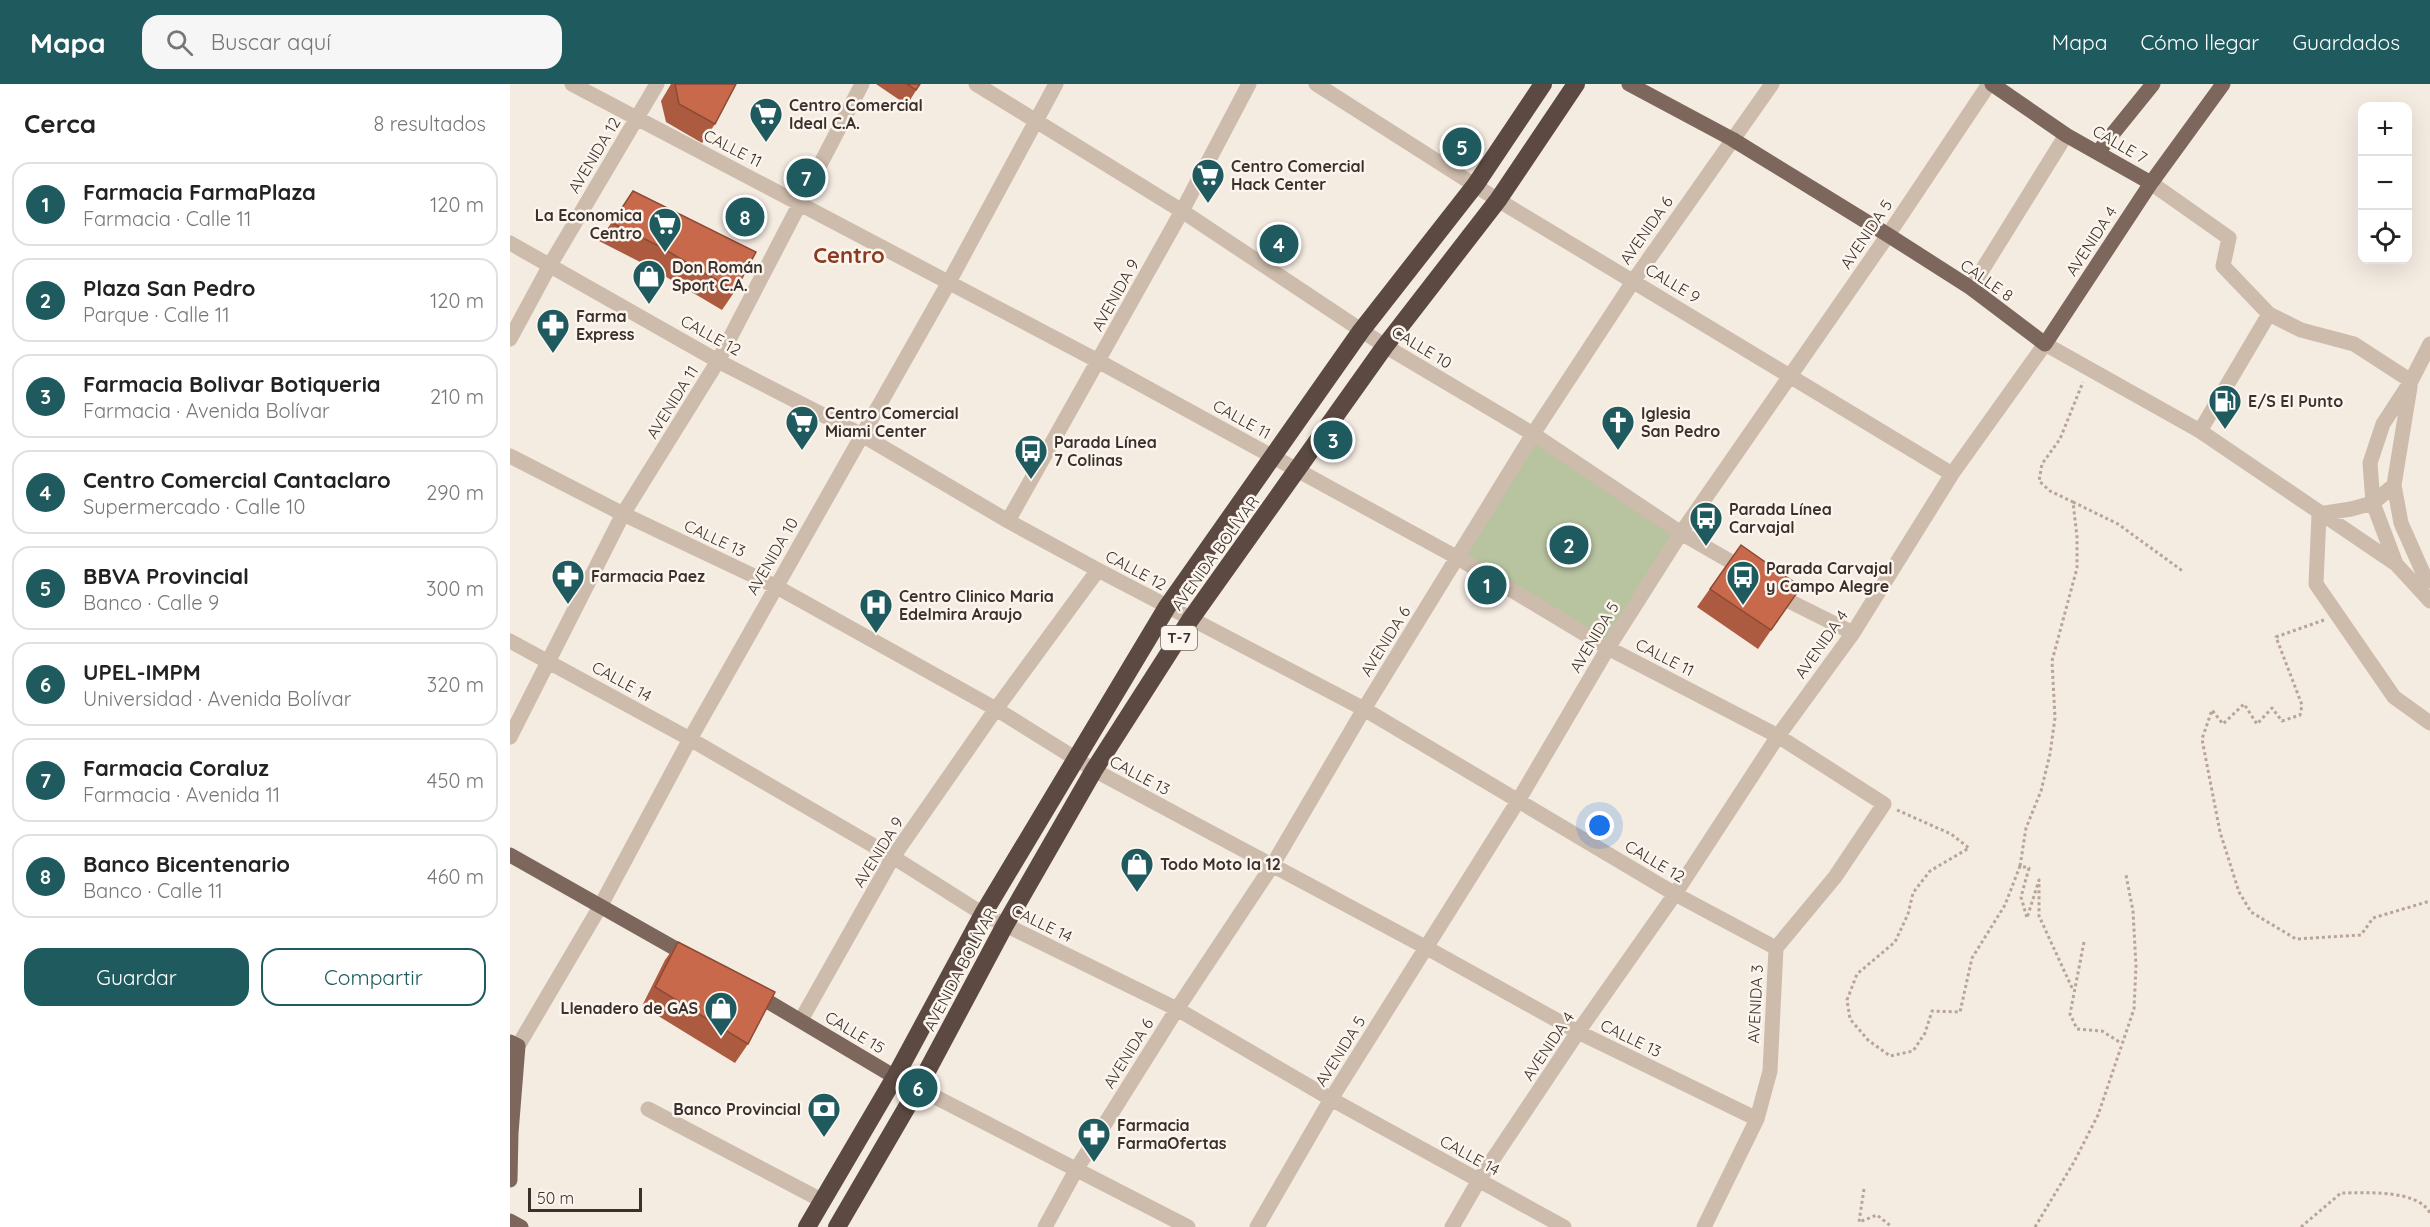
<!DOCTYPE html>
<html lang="es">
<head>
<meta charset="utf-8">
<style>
  :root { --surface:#fff; --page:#f6f6f6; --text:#222; --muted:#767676; --line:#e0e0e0; --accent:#1f5a5e }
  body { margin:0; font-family:Quicksand,sans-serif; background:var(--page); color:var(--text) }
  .controls { position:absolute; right:18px; top:18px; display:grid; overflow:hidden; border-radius:12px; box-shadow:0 6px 24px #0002 }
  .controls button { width:54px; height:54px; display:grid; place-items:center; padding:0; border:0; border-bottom:2px solid var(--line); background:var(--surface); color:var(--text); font:30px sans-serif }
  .scale { position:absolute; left:18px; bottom:15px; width:114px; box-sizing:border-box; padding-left:6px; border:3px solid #3b302b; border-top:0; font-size:16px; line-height:21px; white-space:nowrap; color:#3b302b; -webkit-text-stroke:4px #fbf5ee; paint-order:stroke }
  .you { position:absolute; left:1090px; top:742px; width:21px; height:21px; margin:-15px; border:4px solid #fff; border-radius:50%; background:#1a73e8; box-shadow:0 0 0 9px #1a73e833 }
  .badge { display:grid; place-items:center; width:39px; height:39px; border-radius:50%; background:var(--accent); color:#fff; font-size:20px; font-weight:700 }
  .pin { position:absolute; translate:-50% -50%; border:3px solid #fff; box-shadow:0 2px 6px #0006 }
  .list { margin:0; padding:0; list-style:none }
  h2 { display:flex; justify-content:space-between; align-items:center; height:78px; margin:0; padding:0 24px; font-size:26px }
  h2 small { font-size:20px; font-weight:400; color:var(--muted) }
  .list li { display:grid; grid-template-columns:39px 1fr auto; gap:18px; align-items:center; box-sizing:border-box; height:84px; margin:0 12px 12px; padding:0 12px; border:2px solid var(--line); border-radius:18px }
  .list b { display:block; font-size:22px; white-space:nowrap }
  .list p { margin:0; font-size:20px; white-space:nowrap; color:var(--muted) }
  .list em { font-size:20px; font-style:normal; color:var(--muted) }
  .actions { display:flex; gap:12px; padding:18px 24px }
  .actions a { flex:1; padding:14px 0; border:2px solid var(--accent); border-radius:18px; text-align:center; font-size:21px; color:var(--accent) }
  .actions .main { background:var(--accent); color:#fff }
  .icon { flex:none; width:33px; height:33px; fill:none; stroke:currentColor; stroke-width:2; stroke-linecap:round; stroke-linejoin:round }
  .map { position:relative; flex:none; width:1920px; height:1143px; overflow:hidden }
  header { display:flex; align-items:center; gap:36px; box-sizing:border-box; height:84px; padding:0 30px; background:var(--accent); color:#fff }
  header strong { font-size:28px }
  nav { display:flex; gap:33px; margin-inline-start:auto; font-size:21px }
  .search { width:420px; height:54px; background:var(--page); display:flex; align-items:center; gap:15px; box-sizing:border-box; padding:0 21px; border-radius:18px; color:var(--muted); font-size:22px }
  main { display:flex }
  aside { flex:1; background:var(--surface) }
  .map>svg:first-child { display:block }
  .green { fill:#b8c4a0 }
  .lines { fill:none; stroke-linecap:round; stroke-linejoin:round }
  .path { stroke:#b9a596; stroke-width:3; stroke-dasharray:3 3; stroke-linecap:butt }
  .minor { stroke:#cdbbac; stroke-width:15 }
  .major { stroke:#7d675c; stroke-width:15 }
  .highway { stroke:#5c4a42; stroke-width:18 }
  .wall { fill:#ac5a40 }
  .building { fill:#c8694b; stroke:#8c4a34; stroke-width:1.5 }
  .labels { text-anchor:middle; stroke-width:5; stroke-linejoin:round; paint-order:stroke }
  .shield { fill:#fbf5ee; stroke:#756b66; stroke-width:1.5 }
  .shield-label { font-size:15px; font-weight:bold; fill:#3b302b }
  .poi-label { font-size:16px; font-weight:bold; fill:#3b302b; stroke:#fbf5ee; text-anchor:start }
  .street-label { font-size:16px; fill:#3b302b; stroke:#fbf5ee }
  .district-label { font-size:22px; font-weight:bold; fill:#8c3b22; stroke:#fbf5ee }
</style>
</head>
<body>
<header>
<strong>Mapa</strong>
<div class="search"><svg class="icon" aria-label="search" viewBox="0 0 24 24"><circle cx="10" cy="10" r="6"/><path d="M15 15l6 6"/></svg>Buscar aquí</div>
<nav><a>Mapa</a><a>Cómo llegar</a><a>Guardados</a></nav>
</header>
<main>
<aside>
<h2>Cerca<small>8 resultados</small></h2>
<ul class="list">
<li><span class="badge">1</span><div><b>Farmacia FarmaPlaza</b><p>Farmacia · Calle 11</p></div><em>120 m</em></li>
<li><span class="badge">2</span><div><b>Plaza San Pedro</b><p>Parque · Calle 11</p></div><em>120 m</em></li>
<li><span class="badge">3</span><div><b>Farmacia Bolivar Botiqueria</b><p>Farmacia · Avenida Bolívar</p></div><em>210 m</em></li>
<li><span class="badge">4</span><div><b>Centro Comercial Cantaclaro</b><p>Supermercado · Calle 10</p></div><em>290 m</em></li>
<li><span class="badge">5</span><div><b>BBVA Provincial</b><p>Banco · Calle 9</p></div><em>300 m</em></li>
<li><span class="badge">6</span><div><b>UPEL-IMPM</b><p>Universidad · Avenida Bolívar</p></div><em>320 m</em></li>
<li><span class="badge">7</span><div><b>Farmacia Coraluz</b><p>Farmacia · Avenida 11</p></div><em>450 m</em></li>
<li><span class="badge">8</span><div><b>Banco Bicentenario</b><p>Banco · Calle 11</p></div><em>460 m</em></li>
</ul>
<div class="actions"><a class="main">Guardar</a><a>Compartir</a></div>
</aside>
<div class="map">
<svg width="1920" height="1143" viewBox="0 0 1920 1143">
  <rect width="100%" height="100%" fill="#f4ebe1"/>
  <path class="green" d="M1023 350 1171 449 1098 564 948 474Z"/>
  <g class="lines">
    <path class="path" d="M1563 418 1608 440 1674 488
      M1814 536 1766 553 1792 621 1790 631 1772 637 1762 624 1747 640 1734 620 1713 640 1702 626 1692 655 1710 748 1729 808 1741 828 1786 855 1851 851 1863 834 1920 817
      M1387 726 1441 750 1459 764 1420 787 1409 801 1403 809 1398 830 1385 858 1347 890 1337 916 1340 935 1358 956 1380 972 1403 967 1415 949 1422 927 1450 928 1462 874 1495 821 1510 782 1519 784 1511 813 1517 834 1529 796V832L1563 906
      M1510 782 1516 744 1531 707 1540 670 1545 634 1542 577 1567 484V453L1563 418 1540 407 1529 397 1532 380 1550 355 1573 298
      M1574 858 1560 930 1567 945 1592 947 1611 959
      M1354 1105 1349 1138 1367 1131 1382 1143
      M1525 1143 1564 1078 1588 1031 1624 925 1626 882 1623 827 1616 791
      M1791 1143 1831 1109C1856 1109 1907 1105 1920 1129"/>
    <path class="minor" d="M62 0 588 277 948 474 1098 564 1268 652 1374 720 1325 793 1266 864 1260 987 1247 1035 1194 1143
      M466 0 672 127 875 262 1023 350 1171 449 1237 487
      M806 0 988 116 1442 390
      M1641 99 1719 154 1713 182 1759 230 1791 246 1844 260 1901 297
      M0 159 208 277 352 351 498 437 588 486 854 625 1165 810 1266 864
      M1461 204 1556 51
      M0 255 40 181 147 0
      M1920 260 1901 297 1873 340 1860 379 1863 419 1886 480 1920 517
      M1900 303 1884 401 1891 439 1914 491 1920 497
      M1690 347 1759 230
      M0 372 113 430 265 502 486 625 584 686 917 864 1068 948 1247 1035
      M1809 430 1806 500 1884 613 1920 639
      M1809 430 1841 425 1863 419 1884 401
      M498 437 672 127 739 0
      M1264 506 1279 517 1343 549
      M0 557 180 655 383 773 473 830 667 925 821 1015 1054 1143
      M0 653 113 430 208 277 352 0
      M291 936 383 773 486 625 588 486
      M8 962 91 821 180 655 439 198 546 0
      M408 1004 678 1143
      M138 1025 313 1117
      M535 1143 566 1086 667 925 762 782 854 625 1023 350 1124 196 1262 0
      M747 1143 821 1015 1008 717 1098 564 1171 449 1378 151 1479 0
      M942 1143 969 1096 1068 948 1165 810 1268 652 1343 549 1442 390 1535 260 1690 347 1886 480"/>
    <path class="major" d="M1119 0 1222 55 1378 151 1461 204 1535 260 1641 99 1713 0
      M1482 0 1556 51 1641 99
      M1588 68 1643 0
      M0 771 182 874
      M242 908 385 993 408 1004
      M0 958 8 962 1 1049 0 1096
      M0 1137 11 1143"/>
    <path class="highway" d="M297 1143 385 993 473 830 657 523 851 247 966 100 1033 0
      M327 1143 408 1004 495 841 584 686 680 536 875 262 988 116 1066 0"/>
  </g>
  <path class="wall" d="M161 0H226L205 40 192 59 156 38 151 17Z
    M366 0H410L397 21Z
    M123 107 225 207 212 226 136 181 89 157Z
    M1231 461 1291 503 1248 565 1187 523Z
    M168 858 238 960 225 979 132 922 155 876Z"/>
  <path class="building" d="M165 0H226L205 40 169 20Z
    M397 0H410L406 6Z
    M123 107 246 168 225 207 149 162 102 139Z
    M1231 461 1291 503 1261 546 1200 505Z
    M168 858 265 908 238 960 145 903Z"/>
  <defs>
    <symbol id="supermarket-pin" viewBox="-11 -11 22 30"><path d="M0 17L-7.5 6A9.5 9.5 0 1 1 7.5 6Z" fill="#1f5a5e" stroke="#fbf5ee"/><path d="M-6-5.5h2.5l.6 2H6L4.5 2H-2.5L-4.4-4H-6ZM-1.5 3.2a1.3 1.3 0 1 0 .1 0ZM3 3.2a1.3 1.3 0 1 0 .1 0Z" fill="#fff"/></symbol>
    <symbol id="shop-pin" viewBox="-11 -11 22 30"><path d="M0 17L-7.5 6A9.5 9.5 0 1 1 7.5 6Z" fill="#1f5a5e" stroke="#fbf5ee"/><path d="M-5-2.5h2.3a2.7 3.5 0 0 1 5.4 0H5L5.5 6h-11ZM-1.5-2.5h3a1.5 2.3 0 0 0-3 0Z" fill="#fff"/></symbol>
    <symbol id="pharmacy-pin" viewBox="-11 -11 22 30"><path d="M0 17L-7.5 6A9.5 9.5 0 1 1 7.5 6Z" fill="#1f5a5e" stroke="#fbf5ee"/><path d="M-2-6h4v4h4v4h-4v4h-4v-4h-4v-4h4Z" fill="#fff"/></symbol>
    <symbol id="fuel-pin" viewBox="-11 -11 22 30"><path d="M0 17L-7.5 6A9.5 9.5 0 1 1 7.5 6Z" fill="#1f5a5e" stroke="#fbf5ee"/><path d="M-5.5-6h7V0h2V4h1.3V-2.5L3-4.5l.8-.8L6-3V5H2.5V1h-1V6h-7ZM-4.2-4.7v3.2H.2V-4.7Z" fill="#fff"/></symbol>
    <symbol id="church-pin" viewBox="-11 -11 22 30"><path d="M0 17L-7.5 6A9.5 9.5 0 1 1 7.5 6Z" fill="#1f5a5e" stroke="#fbf5ee"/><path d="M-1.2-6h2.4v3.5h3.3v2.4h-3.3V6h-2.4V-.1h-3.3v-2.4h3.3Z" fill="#fff"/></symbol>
    <symbol id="bus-pin" viewBox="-11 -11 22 30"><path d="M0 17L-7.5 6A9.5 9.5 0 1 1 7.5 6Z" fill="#1f5a5e" stroke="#fbf5ee"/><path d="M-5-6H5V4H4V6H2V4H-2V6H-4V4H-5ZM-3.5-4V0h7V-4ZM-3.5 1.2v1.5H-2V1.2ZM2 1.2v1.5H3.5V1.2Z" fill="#fff"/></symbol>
    <symbol id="hospital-pin" viewBox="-11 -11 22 30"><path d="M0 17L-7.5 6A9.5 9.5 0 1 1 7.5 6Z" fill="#1f5a5e" stroke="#fbf5ee"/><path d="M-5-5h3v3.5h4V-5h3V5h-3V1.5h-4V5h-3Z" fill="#fff"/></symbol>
    <symbol id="bank-pin" viewBox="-11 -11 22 30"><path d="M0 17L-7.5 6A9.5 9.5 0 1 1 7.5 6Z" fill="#1f5a5e" stroke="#fbf5ee"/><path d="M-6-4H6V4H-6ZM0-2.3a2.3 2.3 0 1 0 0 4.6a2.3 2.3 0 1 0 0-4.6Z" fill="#fff"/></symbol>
  </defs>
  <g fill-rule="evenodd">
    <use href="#supermarket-pin" x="237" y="11" width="38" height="52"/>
    <use href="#supermarket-pin" x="679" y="72" width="38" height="52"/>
    <use href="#supermarket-pin" x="136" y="121" width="38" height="52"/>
    <use href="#shop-pin" x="120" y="173" width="38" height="52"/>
    <use href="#pharmacy-pin" x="24" y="222" width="38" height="52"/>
    <use href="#fuel-pin" x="1696" y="298" width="38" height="52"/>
    <use href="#supermarket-pin" x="273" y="319" width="38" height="52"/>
    <use href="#church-pin" x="1089" y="319" width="38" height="52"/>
    <use href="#bus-pin" x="502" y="348" width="38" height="52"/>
    <use href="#bus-pin" x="1177" y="415" width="38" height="52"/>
    <use href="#pharmacy-pin" x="39" y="473" width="38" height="52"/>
    <use href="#bus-pin" x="1214" y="474" width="38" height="52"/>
    <use href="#hospital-pin" x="347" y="502" width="38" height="52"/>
    <use href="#shop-pin" x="608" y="761" width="38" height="52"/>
    <use href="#shop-pin" x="192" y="905" width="38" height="52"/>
    <use href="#bank-pin" x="295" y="1006" width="38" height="52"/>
    <use href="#pharmacy-pin" x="565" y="1031" width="38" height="52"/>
  </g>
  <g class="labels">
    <rect class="shield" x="651" y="542" width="36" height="24" rx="4.5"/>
    <g class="shield-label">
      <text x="669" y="559">T-7</text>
    </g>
    <g class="poi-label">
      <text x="279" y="27">Centro Comercial<tspan x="279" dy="18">Ideal C.A.</tspan></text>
      <text x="721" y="88">Centro Comercial<tspan x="721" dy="18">Hack Center</tspan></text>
      <text x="132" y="137" text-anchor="end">La Economica<tspan x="132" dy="18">Centro</tspan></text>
      <text x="162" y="189">Don Román<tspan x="162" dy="18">Sport C.A.</tspan></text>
      <text x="66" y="238">Farma<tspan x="66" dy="18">Express</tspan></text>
      <text x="1738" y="323">E/S El Punto</text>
      <text x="315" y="335">Centro Comercial<tspan x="315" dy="18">Miami Center</tspan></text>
      <text x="1131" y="335">Iglesia<tspan x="1131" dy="18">San Pedro</tspan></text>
      <text x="544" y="364">Parada Línea<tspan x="544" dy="18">7 Colinas</tspan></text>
      <text x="1219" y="431">Parada Línea<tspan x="1219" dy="18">Carvajal</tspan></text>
      <text x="1256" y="490">Parada Carvajal<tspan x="1256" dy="18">y Campo Alegre</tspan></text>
      <text x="81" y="498">Farmacia Paez</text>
      <text x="389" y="518">Centro Clinico Maria<tspan x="389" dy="18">Edelmira Araujo</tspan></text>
      <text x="650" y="786">Todo Moto la 12</text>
      <text x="188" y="930" text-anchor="end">Llenadero de GAS</text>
      <text x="291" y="1031" text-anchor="end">Banco Provincial</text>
      <text x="607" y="1047">Farmacia<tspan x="607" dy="18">FarmaOfertas</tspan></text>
    </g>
    <g class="street-label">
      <text transform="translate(1610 60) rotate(30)" y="6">CALLE 7</text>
      <text transform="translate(223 64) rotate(27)" y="6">CALLE 11</text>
      <text transform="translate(84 71) rotate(-59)" y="6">AVENIDA 12</text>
      <text transform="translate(1136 146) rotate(-55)" y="6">AVENIDA 6</text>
      <text transform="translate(1356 150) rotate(-56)" y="6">AVENIDA 5</text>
      <text transform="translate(1581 157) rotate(-57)" y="6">AVENIDA 4</text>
      <text transform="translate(1477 196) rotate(35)" y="6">CALLE 8</text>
      <text transform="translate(1163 199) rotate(31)" y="6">CALLE 9</text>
      <text transform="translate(605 211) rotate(-61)" y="6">AVENIDA 9</text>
      <text transform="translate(201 251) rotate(29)" y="6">CALLE 12</text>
      <text transform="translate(912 263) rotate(31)" y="6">CALLE 10</text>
      <text transform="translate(162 318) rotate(-58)" y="6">AVENIDA 11</text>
      <text transform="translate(732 335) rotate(29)" y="6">CALLE 11</text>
      <text transform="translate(205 454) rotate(25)" y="6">CALLE 13</text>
      <text transform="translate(705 469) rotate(-54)" y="6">AVENIDA BOLÍVAR</text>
      <text transform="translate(262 472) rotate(-60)" y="6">AVENIDA 10</text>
      <text transform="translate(626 486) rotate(28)" y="6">CALLE 12</text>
      <text transform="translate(1084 553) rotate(-59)" y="6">AVENIDA 5</text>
      <text transform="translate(875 557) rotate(-58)" y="6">AVENIDA 6</text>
      <text transform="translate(1311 560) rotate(-55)" y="6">AVENIDA 4</text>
      <text transform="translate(1155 573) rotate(27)" y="6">CALLE 11</text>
      <text transform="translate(112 597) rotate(29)" y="6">CALLE 14</text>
      <text transform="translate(630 691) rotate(28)" y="6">CALLE 13</text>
      <text transform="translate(368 768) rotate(-58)" y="6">AVENIDA 9</text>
      <text transform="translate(1145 777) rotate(31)" y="6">CALLE 12</text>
      <text transform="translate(532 839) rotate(26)" y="6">CALLE 14</text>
      <text transform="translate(450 885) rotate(-62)" y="6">AVENIDA BOLÍVAR</text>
      <text transform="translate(1245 920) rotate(-87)" y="6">AVENIDA 3</text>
      <text transform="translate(345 948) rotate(31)" y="6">CALLE 15</text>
      <text transform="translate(1121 954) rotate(26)" y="6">CALLE 13</text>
      <text transform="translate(1038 962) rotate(-56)" y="6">AVENIDA 4</text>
      <text transform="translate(830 967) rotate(-58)" y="6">AVENIDA 5</text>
      <text transform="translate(618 969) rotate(-58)" y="6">AVENIDA 6</text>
      <text transform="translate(960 1071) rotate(29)" y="6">CALLE 14</text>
    </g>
    <g class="district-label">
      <text x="339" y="179">Centro</text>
    </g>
  </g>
</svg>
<div class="controls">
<button>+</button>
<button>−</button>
<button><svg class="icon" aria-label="locate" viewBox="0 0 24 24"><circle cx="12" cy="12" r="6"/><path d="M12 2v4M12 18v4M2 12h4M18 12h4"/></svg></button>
</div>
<div class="scale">50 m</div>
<div class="you"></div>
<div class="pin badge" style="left:977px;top:501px">1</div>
<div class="pin badge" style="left:1059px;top:461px">2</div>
<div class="pin badge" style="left:823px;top:356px">3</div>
<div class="pin badge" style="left:769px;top:160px">4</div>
<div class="pin badge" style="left:952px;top:63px">5</div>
<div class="pin badge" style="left:408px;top:1004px">6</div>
<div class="pin badge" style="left:296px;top:94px">7</div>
<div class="pin badge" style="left:235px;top:133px">8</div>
</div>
</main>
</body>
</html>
